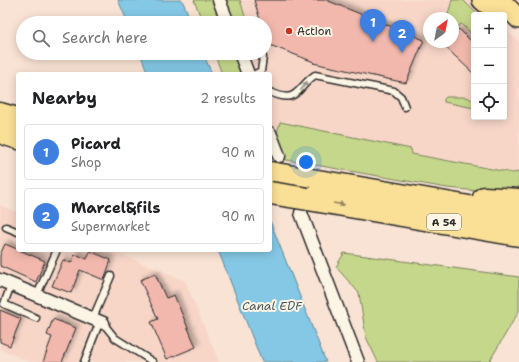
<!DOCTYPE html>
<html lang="en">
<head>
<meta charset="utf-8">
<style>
  :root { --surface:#fff; --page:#f2f2f2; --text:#202124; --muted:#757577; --line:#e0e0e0; --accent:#ea580c }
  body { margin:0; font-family:"Shantell Sans",sans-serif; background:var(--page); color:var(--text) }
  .controls { position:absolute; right:12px; top:12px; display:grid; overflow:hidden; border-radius:4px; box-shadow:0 2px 10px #0003 }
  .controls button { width:36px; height:36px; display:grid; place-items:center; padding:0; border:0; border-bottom:1px solid var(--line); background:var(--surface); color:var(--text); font:20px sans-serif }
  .compass { position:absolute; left:423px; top:12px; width:36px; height:36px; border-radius:50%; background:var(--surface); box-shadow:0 2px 10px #0003; rotate:32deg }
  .you { position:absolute; left:306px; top:162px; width:14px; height:14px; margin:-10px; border:3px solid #fff; border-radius:50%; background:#1a73e8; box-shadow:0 0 0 6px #1a73e833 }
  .badge { display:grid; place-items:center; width:26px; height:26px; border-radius:50%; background:var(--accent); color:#fff; font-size:13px; font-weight:700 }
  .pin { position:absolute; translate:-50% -33px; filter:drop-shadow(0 1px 2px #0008) }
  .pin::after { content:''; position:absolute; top:21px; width:14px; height:12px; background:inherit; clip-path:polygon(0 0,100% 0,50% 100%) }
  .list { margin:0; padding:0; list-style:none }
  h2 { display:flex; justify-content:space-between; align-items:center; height:52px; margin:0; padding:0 16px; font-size:17px }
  h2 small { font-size:13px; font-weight:400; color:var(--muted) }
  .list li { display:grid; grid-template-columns:26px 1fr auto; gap:12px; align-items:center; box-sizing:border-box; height:56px; margin:0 8px 8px; padding:0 8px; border:1px solid var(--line); border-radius:4px }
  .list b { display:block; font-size:15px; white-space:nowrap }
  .list p { margin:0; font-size:13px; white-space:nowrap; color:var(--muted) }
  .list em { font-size:13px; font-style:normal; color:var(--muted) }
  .icon { flex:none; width:22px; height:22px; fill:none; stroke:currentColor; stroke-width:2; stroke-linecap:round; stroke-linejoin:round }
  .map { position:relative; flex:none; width:519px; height:362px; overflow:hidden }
  .search { position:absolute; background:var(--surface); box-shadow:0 2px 10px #0003; left:16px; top:16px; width:256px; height:44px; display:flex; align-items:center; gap:10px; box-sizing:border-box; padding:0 14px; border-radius:22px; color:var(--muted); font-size:15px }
  .panel { position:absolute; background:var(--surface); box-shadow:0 2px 10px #0003; left:16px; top:72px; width:256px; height:180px; border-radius:4px }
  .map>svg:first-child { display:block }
  .built { fill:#f7d6c8; fill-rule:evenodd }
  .green { fill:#c5d78b; stroke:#78815b }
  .water { fill:#84c8e5; stroke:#60899b }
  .building { fill:#f2b8ad; stroke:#2b2b2b; filter:url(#shadow) }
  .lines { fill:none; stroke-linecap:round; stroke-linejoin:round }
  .service-casing { stroke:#2b2b2b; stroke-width:9 }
  .minor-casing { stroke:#2b2b2b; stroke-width:15 }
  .primary-casing { stroke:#2b2b2b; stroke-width:22 }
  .motorway-casing { stroke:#2b2b2b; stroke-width:25 }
  .service { stroke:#fcf5e5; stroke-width:6 }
  .minor { stroke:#fcf5e5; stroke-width:12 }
  .primary { stroke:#fadf96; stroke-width:19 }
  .motorway { stroke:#fadf96; stroke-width:22 }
  .motorway-bridge-casing { stroke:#2b2b2b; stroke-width:25; stroke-linecap:butt }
  .motorway-bridge { stroke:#fadf96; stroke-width:22 }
  .oneway { fill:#949088 }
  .oneway2 { fill:#928560 }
  .poi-dot { fill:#c8321e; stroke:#fcf5e5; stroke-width:1.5 }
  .labels { text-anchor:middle; stroke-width:4; stroke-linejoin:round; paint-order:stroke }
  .shield { fill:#fcf5e5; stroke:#6a6863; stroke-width:1 }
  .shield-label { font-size:10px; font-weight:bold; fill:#2b2b2b }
  .poi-label { font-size:11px; fill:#2b2b2b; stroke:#fcf5e5; text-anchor:start }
  .water-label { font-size:12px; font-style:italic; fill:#465a63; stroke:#fcf5e5 }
</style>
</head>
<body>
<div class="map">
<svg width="519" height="362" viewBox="0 0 519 362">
  <defs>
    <filter id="shadow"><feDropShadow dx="3.5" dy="-3.5" stdDeviation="2" flood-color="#0004"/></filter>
  </defs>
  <rect width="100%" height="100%" fill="#f9e3d4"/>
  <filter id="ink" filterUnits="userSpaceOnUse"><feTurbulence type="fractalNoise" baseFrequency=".025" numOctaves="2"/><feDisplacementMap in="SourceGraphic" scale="8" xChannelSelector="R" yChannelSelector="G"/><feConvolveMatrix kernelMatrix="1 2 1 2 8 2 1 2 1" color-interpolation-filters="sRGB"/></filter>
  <g filter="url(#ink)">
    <path class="built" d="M224 0H475L490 15H474V117H504V28L519 42V173L273 129 270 120V74H253L245 53H265V23H233ZM429 18H453V42H429Z
      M0 205 18 213V250H110L185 281 219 362H30L0 349Z"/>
    <path class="green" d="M194 0H213L221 23H203Z
      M224 0H240L247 23H233Z
      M452 0H463L478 15H474V36L461 24 453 32V18H447Z
      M214 53H233L241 74H222Z
      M446 97H467L474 101V108L444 102V99Z
      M280 122 411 149 412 154 513 173 519 172V195L447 188 281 159 275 141Z
      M344 253 519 277V311L489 362H378L366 337 359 293 336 267Z"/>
    <path class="water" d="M118 0H182L192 23H128Z
      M140 53H203L212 74H148Z
      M270 221 326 362H262L218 250H270Z"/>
    <path class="building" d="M254 0H326L424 40 406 83 313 63 314 62 267 44 265 38V23H261Z
      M459 29 474 44V74L440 42H453V35Z
      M5 244 45 261 36 282 0 266V255Z
      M90 251 111 260 104 280 80 270 71 293 52 286 63 260 71 263 75 254 87 259Z
      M155 274 166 298 174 295 196 347 167 359 151 322 158 319 140 280Z
      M0 310 21 319 10 346 0 342Z
      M53 319 76 328 62 362H43L52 337 47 335Z"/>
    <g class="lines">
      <defs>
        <path id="service" d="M255 74 261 71 263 57
          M270 92C299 105 296 88 315 75L394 91 401 97 405 107
          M6 227 18 232
          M11 285 4 304 36 318
          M37 295 57 250
          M93 318 111 276
          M103 323 115 338 153 362
          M84 362 100 321"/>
        <path id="minor" d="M219 0 228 23
          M240 53 248 74
          M270 133 279 156
          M301 213 358 362
          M0 280 103 323"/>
        <path id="primary" d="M482 0 499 15
          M500 0 519 19"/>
        <path id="motorway" d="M0 114 18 119
          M0 132 18 138
          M270 173 401 195 519 216
          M484 198 519 200
          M308 199 519 235"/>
      </defs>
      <use href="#service" class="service-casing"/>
      <use href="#minor" class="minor-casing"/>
      <use href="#primary" class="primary-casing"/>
      <use href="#motorway" class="motorway-casing"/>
      <use href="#service" class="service"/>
      <use href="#minor" class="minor"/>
      <use href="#primary" class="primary"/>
      <use href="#motorway" class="motorway"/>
      <defs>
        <path id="motorway-bridge" d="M270 193 308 199"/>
      </defs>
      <use href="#motorway-bridge" class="motorway-bridge-casing"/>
      <use href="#motorway-bridge" class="motorway-bridge"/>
    </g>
    <defs><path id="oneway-solid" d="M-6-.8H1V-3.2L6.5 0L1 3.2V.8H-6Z"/></defs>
    <use class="oneway" href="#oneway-solid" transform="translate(304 86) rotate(-53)"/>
    <use class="oneway2" href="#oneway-solid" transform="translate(339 204) rotate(9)"/>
  </g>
  <circle class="poi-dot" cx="289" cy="31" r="4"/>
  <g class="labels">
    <rect class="shield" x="427" y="214" width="34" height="16" rx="3"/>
    <g class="shield-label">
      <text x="444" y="226">A 54</text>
    </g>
    <g class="poi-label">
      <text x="297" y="35">Action</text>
    </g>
    <g class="water-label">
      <text x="272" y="310">Canal EDF</text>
    </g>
  </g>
</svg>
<div class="controls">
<button>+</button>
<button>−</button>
<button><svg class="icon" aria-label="locate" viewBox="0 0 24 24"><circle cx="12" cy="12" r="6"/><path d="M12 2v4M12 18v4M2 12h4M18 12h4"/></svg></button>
</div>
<svg class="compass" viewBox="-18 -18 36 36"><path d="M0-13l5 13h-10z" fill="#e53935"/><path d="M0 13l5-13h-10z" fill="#757577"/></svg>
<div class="you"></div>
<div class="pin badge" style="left:373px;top:42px;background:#3f7fe0">1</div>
<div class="pin badge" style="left:402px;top:53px;background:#3f7fe0">2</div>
<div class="search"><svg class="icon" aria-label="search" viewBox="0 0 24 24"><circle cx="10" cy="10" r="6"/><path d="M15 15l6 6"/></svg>Search here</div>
<section class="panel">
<h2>Nearby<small>2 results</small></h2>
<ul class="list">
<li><span class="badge" style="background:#3f7fe0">1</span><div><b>Picard</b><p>Shop</p></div><em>90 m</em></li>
<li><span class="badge" style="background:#3f7fe0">2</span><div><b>Marcel&amp;fils</b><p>Supermarket</p></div><em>90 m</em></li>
</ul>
</section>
</div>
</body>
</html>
